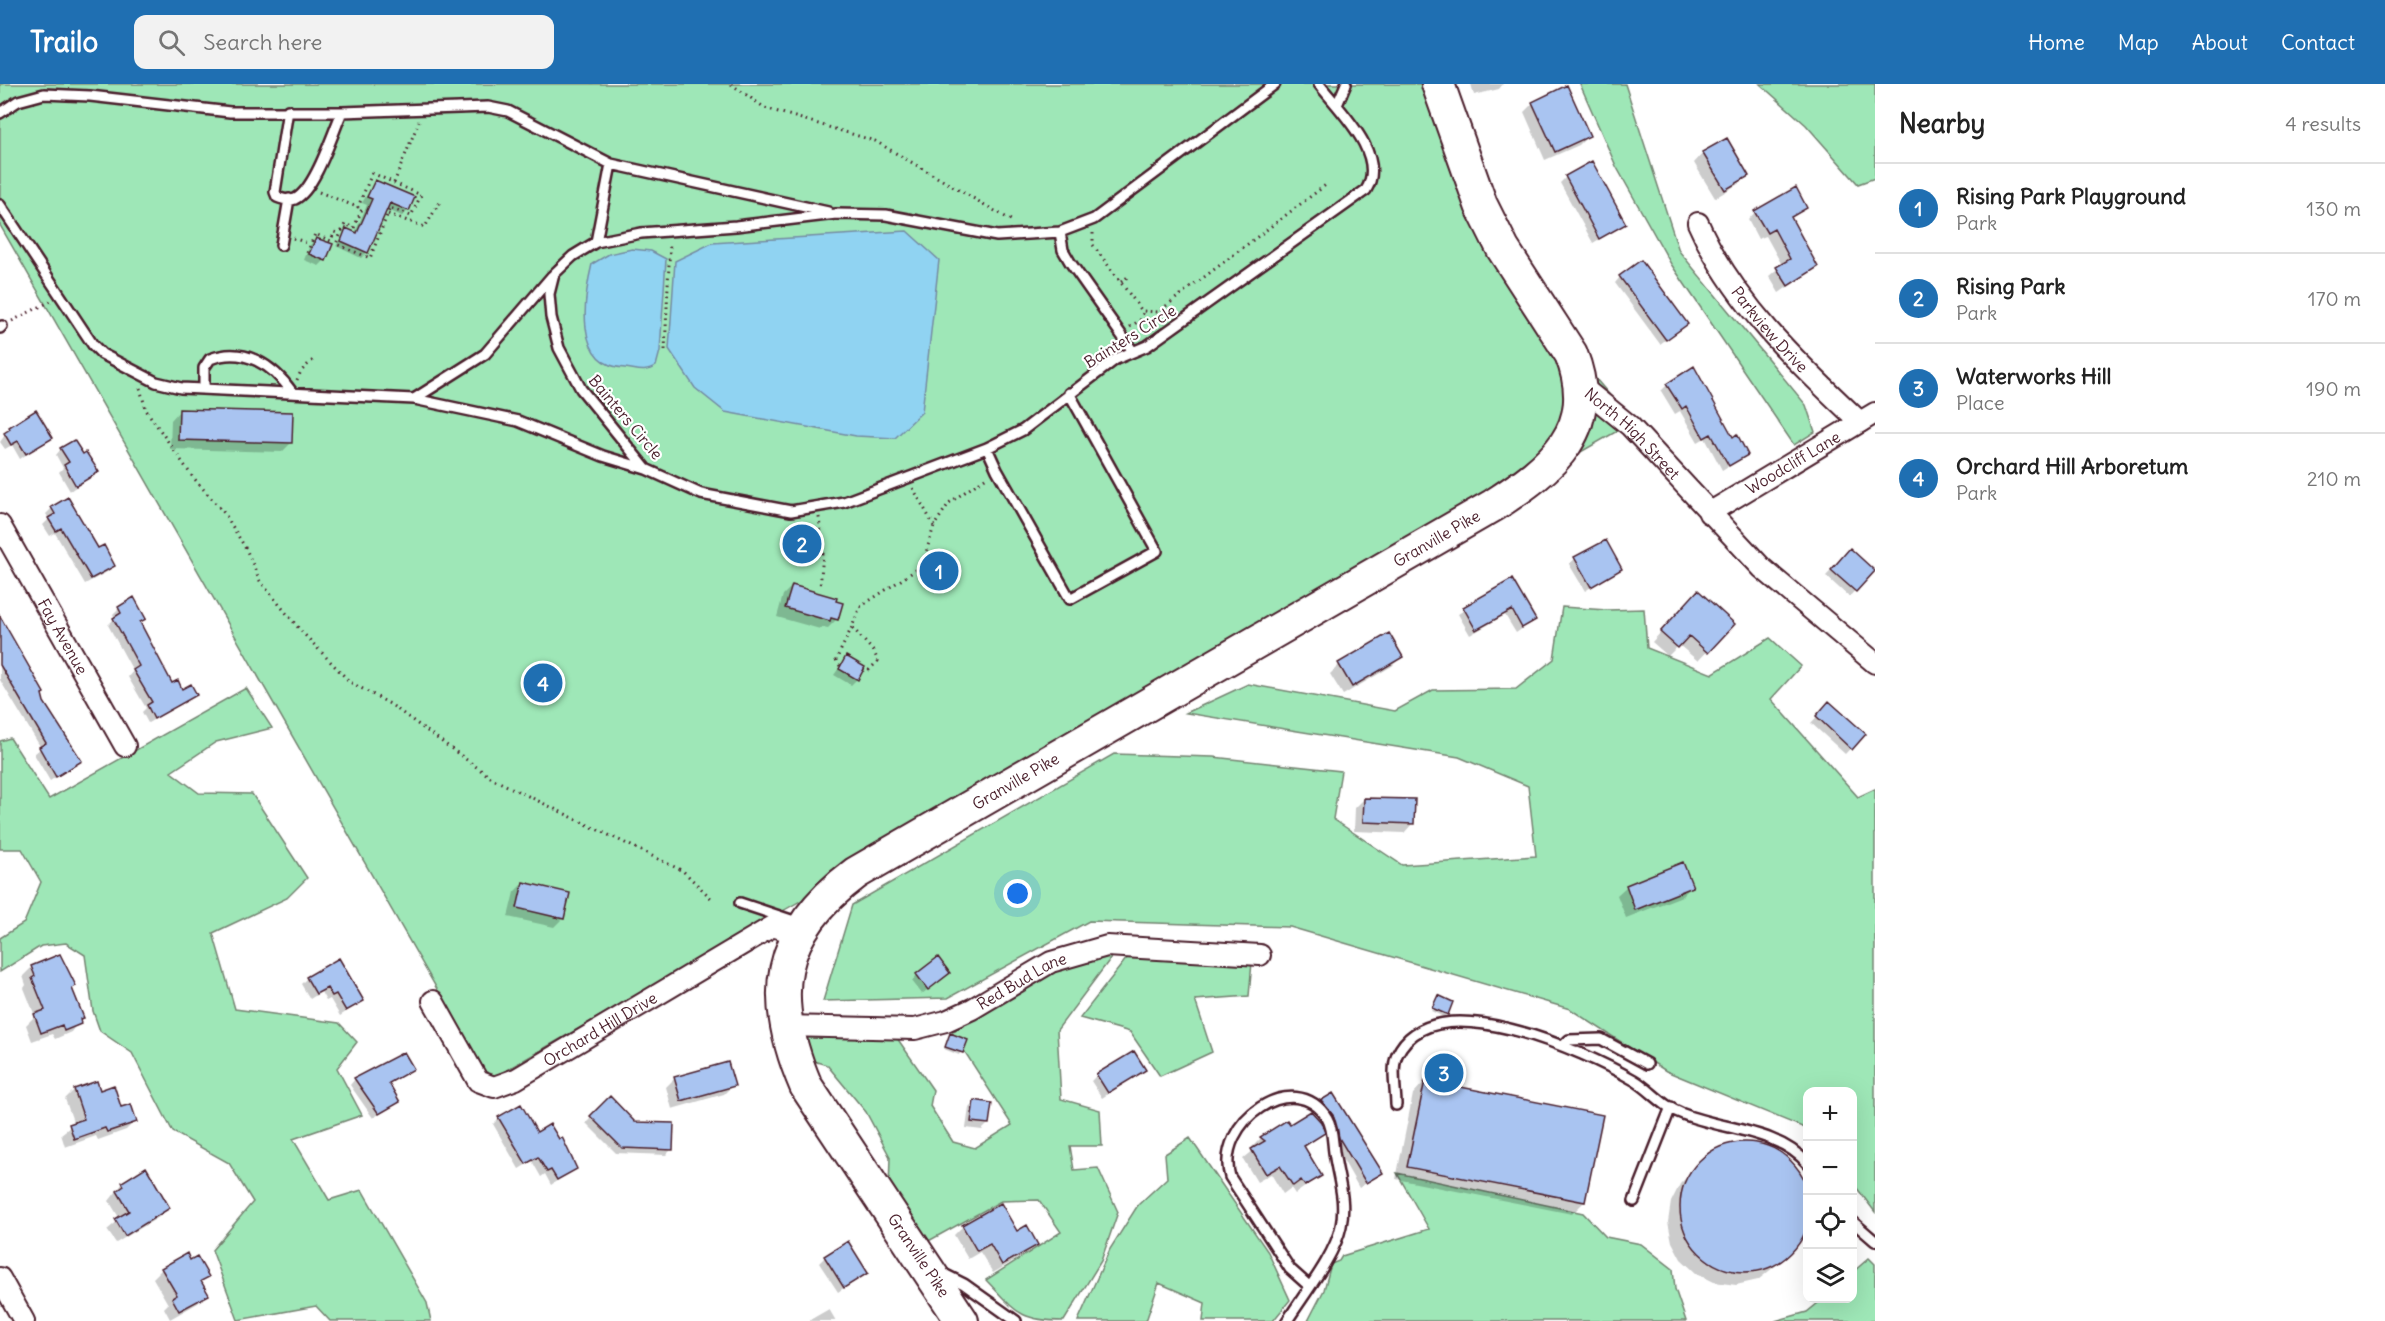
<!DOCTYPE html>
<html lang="en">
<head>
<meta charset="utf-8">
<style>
  :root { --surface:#fff; --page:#f2f2f2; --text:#222; --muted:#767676; --line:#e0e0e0; --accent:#1f6fb2 }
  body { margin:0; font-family:Delius,sans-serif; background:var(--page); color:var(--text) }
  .controls { position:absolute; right:18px; bottom:18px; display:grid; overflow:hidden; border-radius:12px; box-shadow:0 6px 24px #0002 }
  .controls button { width:54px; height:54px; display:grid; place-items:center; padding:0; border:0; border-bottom:2px solid var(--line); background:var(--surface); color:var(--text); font:30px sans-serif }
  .you { position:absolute; left:1018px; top:810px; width:21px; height:21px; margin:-15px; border:4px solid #fff; border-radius:50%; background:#1a73e8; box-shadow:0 0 0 9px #1a73e833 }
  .badge { display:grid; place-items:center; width:39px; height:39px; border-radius:50%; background:var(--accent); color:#fff; font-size:20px; font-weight:700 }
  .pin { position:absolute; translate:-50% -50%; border:3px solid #fff; box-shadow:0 2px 6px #0006 }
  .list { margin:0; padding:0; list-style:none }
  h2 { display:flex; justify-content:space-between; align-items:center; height:78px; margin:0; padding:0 24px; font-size:26px }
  h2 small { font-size:20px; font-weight:400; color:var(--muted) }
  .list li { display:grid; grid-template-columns:39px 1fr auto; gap:18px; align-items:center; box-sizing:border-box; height:90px; padding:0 24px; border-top:2px solid var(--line) }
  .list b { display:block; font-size:22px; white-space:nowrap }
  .list p { margin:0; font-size:20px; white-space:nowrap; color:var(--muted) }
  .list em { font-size:20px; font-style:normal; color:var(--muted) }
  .icon { flex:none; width:33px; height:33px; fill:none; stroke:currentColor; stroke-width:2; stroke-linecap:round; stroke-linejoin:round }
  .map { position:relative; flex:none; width:1875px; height:1237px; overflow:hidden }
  header { display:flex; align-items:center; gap:36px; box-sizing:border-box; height:84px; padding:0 30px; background:var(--accent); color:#fff }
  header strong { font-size:28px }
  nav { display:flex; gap:33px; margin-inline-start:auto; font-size:21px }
  .search { width:420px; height:54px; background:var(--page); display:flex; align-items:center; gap:15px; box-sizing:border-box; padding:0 21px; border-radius:12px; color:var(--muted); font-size:22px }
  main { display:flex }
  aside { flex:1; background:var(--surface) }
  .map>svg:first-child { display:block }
  .green { fill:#9ee7b7; stroke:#748371; stroke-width:1.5 }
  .water { fill:#90d3f2; stroke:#748ba2; stroke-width:1.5 }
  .shadow { fill:#0003 }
  .building { fill:#a9c4f1; stroke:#4a1f2b; stroke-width:1.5 }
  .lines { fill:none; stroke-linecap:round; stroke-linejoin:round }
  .service-casing { stroke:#4a1f2b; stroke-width:14 }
  .minor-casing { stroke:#4a1f2b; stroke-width:24 }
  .trunk-casing { stroke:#4a1f2b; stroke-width:36 }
  .path { stroke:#4a1f2b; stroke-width:3; stroke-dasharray:1.5 4.5; stroke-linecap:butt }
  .service { stroke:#fff; stroke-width:9 }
  .minor { stroke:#fff; stroke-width:20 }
  .trunk { stroke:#fff; stroke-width:32 }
  .labels { text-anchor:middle; stroke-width:4.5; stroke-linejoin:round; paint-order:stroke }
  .street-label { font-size:16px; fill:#4a1f2b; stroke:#fff }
</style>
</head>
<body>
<header>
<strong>Trailo</strong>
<div class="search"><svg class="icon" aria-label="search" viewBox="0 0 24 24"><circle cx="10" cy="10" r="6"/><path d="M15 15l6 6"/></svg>Search here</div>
<nav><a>Home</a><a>Map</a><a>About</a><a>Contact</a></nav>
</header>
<main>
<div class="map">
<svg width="1875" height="1237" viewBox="0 0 1875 1237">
  <rect width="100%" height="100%" fill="#fff"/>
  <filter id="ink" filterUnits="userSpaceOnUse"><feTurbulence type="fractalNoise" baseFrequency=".0167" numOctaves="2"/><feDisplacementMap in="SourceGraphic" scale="12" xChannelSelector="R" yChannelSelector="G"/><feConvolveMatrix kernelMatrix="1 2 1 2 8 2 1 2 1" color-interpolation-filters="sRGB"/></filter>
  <g filter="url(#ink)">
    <path class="green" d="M0 0H1438L1559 252 1633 338 489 996 0 141Z
      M1580 0H1625L1679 167 1806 321 1815 348 1794 361 1671 180 1616 82Z
      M1760 0H1875V94L1858 100 1806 41Z
      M1562 523 1607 526 1644 525 1647 564 1712 590 1770 554 1801 582 1771 615 1858 713 1875 705V1128L1853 1099 1852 1008H1808L1807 1045 1666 987 1570 925 1290 843 1089 837 948 914 823 917 852 821 1114 670 1213 673 1341 687 1333 735 1402 781 1536 772 1528 702 1459 673 1186 629 1248 600 1395 627 1433 606 1516 605 1554 575Z
      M246 604 272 644 216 658 171 688 199 709 252 710 307 794 287 814 213 849 235 925 339 939 357 958 337 984 362 1031 293 1055 329 1116 362 1106 427 1219 431 1237H330L316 1222 238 1236 212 1166 253 1118 229 1079 173 1048 132 969 100 947 93 927 85 871 66 859 41 862 0 888V854L24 839 41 798 22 765H0V657L10 654 49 715Z
      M1114 870 1057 946 1061 1015 1100 1026 1102 1062H1070L1074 1086 1098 1084 1118 1128 1101 1177 1064 1237C1018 1237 1016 1227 986 1196L1061 1148 1039 1116 1001 1117 925 1159 889 1106 890 1073 866 1028 827 981 806 975 805 947 897 954 933 1006 930 1022 953 1058 975 1064 1012 1041 952 948 1077 873Z
      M1130 870 1252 878 1249 912 1195 916 1212 968 1160 992 1130 948 1080 934Z
      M1190 1054 1268 1168 1290 1216 1273 1237H1203L1205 1219 1159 1199 1146 1237H1078L1110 1165 1138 1121 1167 1094 1165 1070Z
      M1397 1089 1583 1129 1606 1153 1641 1160 1673 1185 1675 1205 1686 1237H1308L1324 1206 1331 1180 1339 1177 1342 1172 1429 1145Z
      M1869 1174 1875 1180V1237H1775L1807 1228 1823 1215 1852 1214 1853 1188Z"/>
    <path class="water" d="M907 147 939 176 922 328 895 354 856 352 725 328 695 304 669 265 675 177 712 159Z
      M632 165 651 167 666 175 660 267 656 282C645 290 636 285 625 284 573 282 584 213 592 180L609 170Z"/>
    <path class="shadow" d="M1471 0H1503L1499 5 1474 11Z
      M1533 19 1588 52 1579 61 1545 76 1524 28Z
      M1726 56 1748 91 1738 100 1715 114 1694 79 1703 69Z
      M1566 93 1624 140 1593 159 1560 99Z
      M375 97 408 127 402 132 385 125 367 168 361 174 336 162 347 146 355 149 367 121 362 119Z
      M1806 124 1790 135 1816 183 1779 209 1769 192 1782 181 1766 152 1758 155 1748 136 1755 128Z
      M316 155 325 176 319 182 304 176 310 161Z
      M1620 193 1680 245 1660 260 1615 199Z
      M1667 301 1732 355 1746 371 1722 386 1705 354 1698 358 1680 327 1675 330 1661 307Z
      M180 326 291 359 282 368 170 365 171 336Z
      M10 344 51 353 20 375 12 361 5 365 0 358Z
      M61 365 82 372 97 388 70 407 59 388 63 384 56 371Z
      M52 424 113 482 107 488 85 500 55 449 50 452 43 441 49 435 46 430Z
      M1845 472 1873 487 1849 513 1826 492Z
      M1575 475 1620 484 1585 507 1569 480Z
      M1512 497 1534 536 1516 549 1505 531 1470 551 1458 530Z
      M792 502 837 535 828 544 823 543 820 545 777 533 783 511Z
      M1689 517 1733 540 1698 577 1679 561 1668 572 1652 558Z
      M119 524 144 534 139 540 171 601 195 611 148 639 142 628 146 624 128 593 133 587 108 541 115 534 113 530Z
      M0 533 43 619 80 677 50 697 34 670 41 664 0 596Z
      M1388 551 1401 573 1392 582 1343 611 1330 590 1339 581Z
      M846 574 857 595 851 601 834 591Z
      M1830 619 1863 651 1845 670 1811 639Z
      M1364 715 1413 739 1404 749 1354 747 1355 724Z
      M523 799 563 834 554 843 508 833 514 808Z
      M1627 802 1691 803 1682 812 1626 834 1617 811Z
      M32 883 74 902 71 905 82 933 71 948 55 955 52 950 32 957 26 941 35 932 24 904 26 901 23 892Z
      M948 889 922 910 912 897 917 891Z
      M307 894 362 917 340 932 330 915 326 917 321 908 310 915 301 900Z
      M1438 913 1451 919 1444 933 1431 927Z
      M951 951 966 957 959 971 944 965Z
      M412 984 388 1000 398 1018 373 1034 350 1001 355 995Z
      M1144 986 1102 1014 1091 997 1097 991Z
      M675 994 733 1001 724 1010 672 1025 666 1003Z
      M1425 997 1584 1118 1572 1130 1396 1095 1413 1010Z
      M96 999 99 1008 135 1037 126 1046 98 1056 96 1052 65 1063 61 1050 74 1040 65 1015 74 1006Z
      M1333 1011 1381 1089 1359 1104 1334 1060 1328 1037 1316 1024Z
      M610 1015 635 1039 672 1065 666 1071 616 1069 586 1039Z
      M974 1018 988 1040 982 1046 966 1044 969 1024Z
      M499 1034 537 1050 550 1042 569 1068 575 1084 551 1101 545 1090 541 1093 532 1077 519 1085 493 1040Z
      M1287 1038 1289 1042 1323 1049 1304 1064 1320 1092 1295 1110 1291 1104 1283 1110 1271 1090 1257 1098 1243 1075 1255 1065 1252 1063 1261 1054Z
      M1745 1059 1765 1062 1785 1072 1800 1088 1808 1105V1138L1803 1152 1790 1170 1758 1196 1736 1201 1714 1198 1696 1189 1681 1175 1672 1158 1668 1138 1671 1118 1680 1100 1707 1072 1725 1062Z
      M123 1099 168 1124 159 1133 116 1159 107 1146 120 1135 109 1117Z
      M963 1142 1016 1149 1036 1160 1027 1169 993 1189 980 1168 968 1175 954 1151Z
      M825 1173 866 1188 838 1208 819 1179Z
      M190 1178 207 1192 200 1199 207 1210 198 1219 170 1235 164 1224 168 1220 153 1194 162 1185Z
      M829 1225 836 1237H808Z"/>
    <path class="building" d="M1567 1 1590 52 1555 68 1532 18Z
      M1727 54 1749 92 1725 106 1702 68Z
      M1592 77 1626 140 1599 155 1565 92Z
      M375 96 415 113 409 127 390 119 368 169 341 157 346 144 357 149 372 115 367 113Z
      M1796 103 1807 124 1791 133 1818 183 1788 202 1776 183 1790 175 1774 145 1767 149 1754 127Z
      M316 154 333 160 326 177 309 170Z
      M1641 176 1688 240 1666 256 1619 192Z
      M1694 282 1733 353 1737 350 1748 371 1729 382 1711 350 1704 354 1686 322 1682 325 1666 300Z
      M179 325 293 328 292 359 178 356Z
      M36 326 53 354 26 370 18 357 11 361 4 349 10 345 9 343Z
      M74 356 83 370 86 368 99 388 76 402 64 381 69 378 60 364Z
      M68 413 98 464 104 461 115 482 91 495 61 444 56 447 48 434 55 430 51 423Z
      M1606 456 1622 485 1591 503 1574 473Z
      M1850 464 1875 487 1856 508 1831 486Z
      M1512 495 1536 536 1522 544 1512 526 1476 546 1463 523Z
      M792 501 837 514 836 517 843 519 838 536 831 534 830 537 785 524Z
      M1698 506 1735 540 1708 569 1689 552 1678 564 1660 548Z
      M134 513 146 535 140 538 172 599 178 596 182 605 191 600 197 611 154 635 147 621 152 618 133 586 139 582 113 534 121 529 118 523Z
      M0 532 44 609 42 610 44 618 82 677 56 693 39 663 46 659 0 581Z
      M1389 549 1403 573 1352 603 1338 579Z
      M846 572 865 583 858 596 839 585Z
      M1829 617 1866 650 1852 666 1816 632Z
      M1364 714 1415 715 1414 740 1363 738Z
      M1683 778 1693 803 1635 826 1626 801Z
      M523 798 570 809 564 835 517 824Z
      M60 870 76 902 72 904 84 934 80 935 81 940 64 947 62 941 41 949 34 930 45 926 32 894 35 892 31 882Z
      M938 873 950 889 928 906 916 890Z
      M339 874 364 917 346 927 336 910 332 912 327 904 316 910 306 893Z
      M1438 911 1453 918 1448 931 1432 924Z
      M950 949 968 956 963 969 945 963Z
      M1134 967 1146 986 1108 1009 1096 990Z
      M404 968 414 985 389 999 400 1018 379 1030 354 994Z
      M728 978 735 1002 681 1017 674 993Z
      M1425 996 1603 1031 1585 1118 1407 1083Z
      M97 997 100 1006 114 1001 121 1023 131 1020 137 1038 107 1048 105 1044 74 1055 69 1040 84 1035 74 1005Z
      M1333 1009 1383 1089 1366 1099 1339 1054 1333 1031 1320 1017Z
      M610 1012 635 1038 674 1039 673 1066 622 1064 590 1032Z
      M974 1016 992 1019 989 1040 971 1038Z
      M521 1020 537 1048 550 1040 559 1055 562 1053 577 1085 557 1096 551 1086 547 1088 538 1073 526 1080 498 1033Z
      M1311 1027 1321 1038 1325 1049 1304 1062 1322 1092 1305 1102 1301 1096 1293 1102 1280 1082 1266 1090 1251 1065 1265 1057 1260 1053 1287 1036 1290 1040Z
      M1680 1123a65 65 0 1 1 130 0a65 65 0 1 1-130 0Z
      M146 1083 170 1124 125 1152 115 1135 129 1127 117 1107 124 1102 122 1098Z
      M1001 1119 1017 1147 1027 1141 1038 1161 1002 1181 990 1160 977 1167 962 1141Z
      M848 1157 868 1189 844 1204 824 1172Z
      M187 1169 190 1176 197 1172 209 1193 201 1197 209 1211 179 1227 172 1214 177 1211 161 1184Z"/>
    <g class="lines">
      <defs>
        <path id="service" d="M1275 0 1094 135 1060 148 997 152 886 131 836 130 736 142 641 149 596 158 573 172 554 190 549 210 551 233 559 264 581 305 646 385 701 410 791 427 844 418 987 364 1023 346 1116 275 1147 262 1366 106C1388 71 1339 26 1319 0
          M1337 21 1346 0
          M288 26 275 108 277 113C282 115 290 117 295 115 315 106 333 48 342 28
          M0 29 18 17 44 10 90 12 230 28H342L488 23 508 27 611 80 828 128
          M0 121 93 261 102 270 156 298 181 304 414 315 518 337 603 372 646 385
          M1060 148 1063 166 1070 178 1132 266
          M596 158 611 80
          M281 161 289 115
          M0 244 2 242
          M204 305V284L210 275C244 262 273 281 292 308
          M414 315 485 270 552 192
          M987 364 997 386 1070 515 1157 467 1069 309
          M740 819 800 839
          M1563 962 1569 956 1601 955 1647 980
          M1396 1021C1396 1007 1391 984 1397 971 1432 896 1587 969 1634 996 1651 1006 1663 1023 1683 1030 1723 1046 1778 1045 1808 1080
          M1634 1117 1671 1023
          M1852 1137 1875 1157
          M940 1188 964 1200 1016 1237
          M1287 1237C1304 1210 1335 1172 1341 1142 1346 1117 1339 1098 1335 1074 1332 1061 1334 1046 1327 1034 1295 982 1214 1038 1230 1093L1290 1185 1309 1202"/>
        <g id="minor">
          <path id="s1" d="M1698 139C1732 217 1798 280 1860 338"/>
          <path id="s2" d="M1581 302 1630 342 1762 484 1875 579"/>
          <path id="s3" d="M1709 429 1875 329"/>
          <path id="s4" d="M0 441 125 662"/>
          <path id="s5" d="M433 917 478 997 494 1003 516 995 773 842 799 851"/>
          <path id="s6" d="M785 942 915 945 946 937 972 925 1051 878 1107 862 1260 871"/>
          <path d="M0 1194 24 1237"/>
        </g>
        <g id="trunk">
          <path id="s7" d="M962 1237 806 1002C768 913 775 849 856 789L1494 421C1552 383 1601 346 1571 270L1503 165 1481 121 1438 0"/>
        </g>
      </defs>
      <use href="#service" class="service-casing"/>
      <use href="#minor" class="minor-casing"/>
      <use href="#trunk" class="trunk-casing"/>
      <path class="path" d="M731 0 765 24 875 57 1014 138
        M372 89 421 111 411 132 390 124 370 174 336 160 345 140 354 144 362 125 358 123Z
        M394 99 419 37
        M319 108 357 123
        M388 130 425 143 441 116
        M1093 149V161L1142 227 1158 228 1327 100
        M293 154 310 160
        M307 169 315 150 331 157 334 148 340 150
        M1121 198 1129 192
        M12 237 51 217
        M1130 243 1140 236 1144 227
        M665 266 670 159
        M297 296 301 287 314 275
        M140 304 146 326 192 392 225 430 246 465 260 497 301 547 350 598 390 620 493 695 683 787 713 816
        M913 404 934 442
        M819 433 823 470 820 504
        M840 582 836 576 852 543
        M863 586 868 587 878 577 874 568 852 543 860 523 922 482 934 442 949 419 988 392"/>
      <use href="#service" class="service"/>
      <use href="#minor" class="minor"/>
      <use href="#trunk" class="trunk"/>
    </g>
  </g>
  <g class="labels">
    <g class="street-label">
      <text dy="6" stroke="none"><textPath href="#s1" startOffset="129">Parkview Drive</textPath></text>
      <text transform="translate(1130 252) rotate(-32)" y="6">Bainters Circle</text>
      <text transform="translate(626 333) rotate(50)" y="6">Bainters Circle</text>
      <text dy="6" stroke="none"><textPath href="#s2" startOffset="70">North High Street</textPath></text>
      <text dy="6" stroke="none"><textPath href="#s3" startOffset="98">Woodcliff Lane</textPath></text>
      <text dy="6" stroke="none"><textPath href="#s7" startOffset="1194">Granville Pike</textPath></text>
      <text dy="6" stroke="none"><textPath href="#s4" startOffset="128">Fay Avenue</textPath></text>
      <text dy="6" stroke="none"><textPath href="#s7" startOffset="708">Granville Pike</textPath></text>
      <text dy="6" stroke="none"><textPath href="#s6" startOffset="248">Red Bud Lane</textPath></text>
      <text dy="6" stroke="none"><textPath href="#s5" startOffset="230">Orchard Hill Drive</textPath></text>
      <text transform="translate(919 1171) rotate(56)" y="6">Granville Pike</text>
    </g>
  </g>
</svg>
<div class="controls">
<button>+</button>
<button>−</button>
<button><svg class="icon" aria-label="locate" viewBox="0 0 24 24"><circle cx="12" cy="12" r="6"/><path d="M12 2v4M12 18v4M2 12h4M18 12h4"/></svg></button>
<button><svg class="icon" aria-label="layers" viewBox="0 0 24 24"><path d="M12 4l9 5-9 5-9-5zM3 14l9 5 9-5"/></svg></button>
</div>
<div class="you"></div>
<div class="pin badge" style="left:939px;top:487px">1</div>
<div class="pin badge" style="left:802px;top:460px">2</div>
<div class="pin badge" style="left:1444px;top:989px">3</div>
<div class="pin badge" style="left:543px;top:599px">4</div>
</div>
<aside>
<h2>Nearby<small>4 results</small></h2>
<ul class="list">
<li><span class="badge">1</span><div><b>Rising Park Playground</b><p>Park</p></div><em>130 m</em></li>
<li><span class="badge">2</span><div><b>Rising Park</b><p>Park</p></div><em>170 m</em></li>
<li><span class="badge">3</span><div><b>Waterworks Hill</b><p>Place</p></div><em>190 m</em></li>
<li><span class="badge">4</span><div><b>Orchard Hill Arboretum</b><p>Park</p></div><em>210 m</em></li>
</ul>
</aside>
</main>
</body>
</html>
